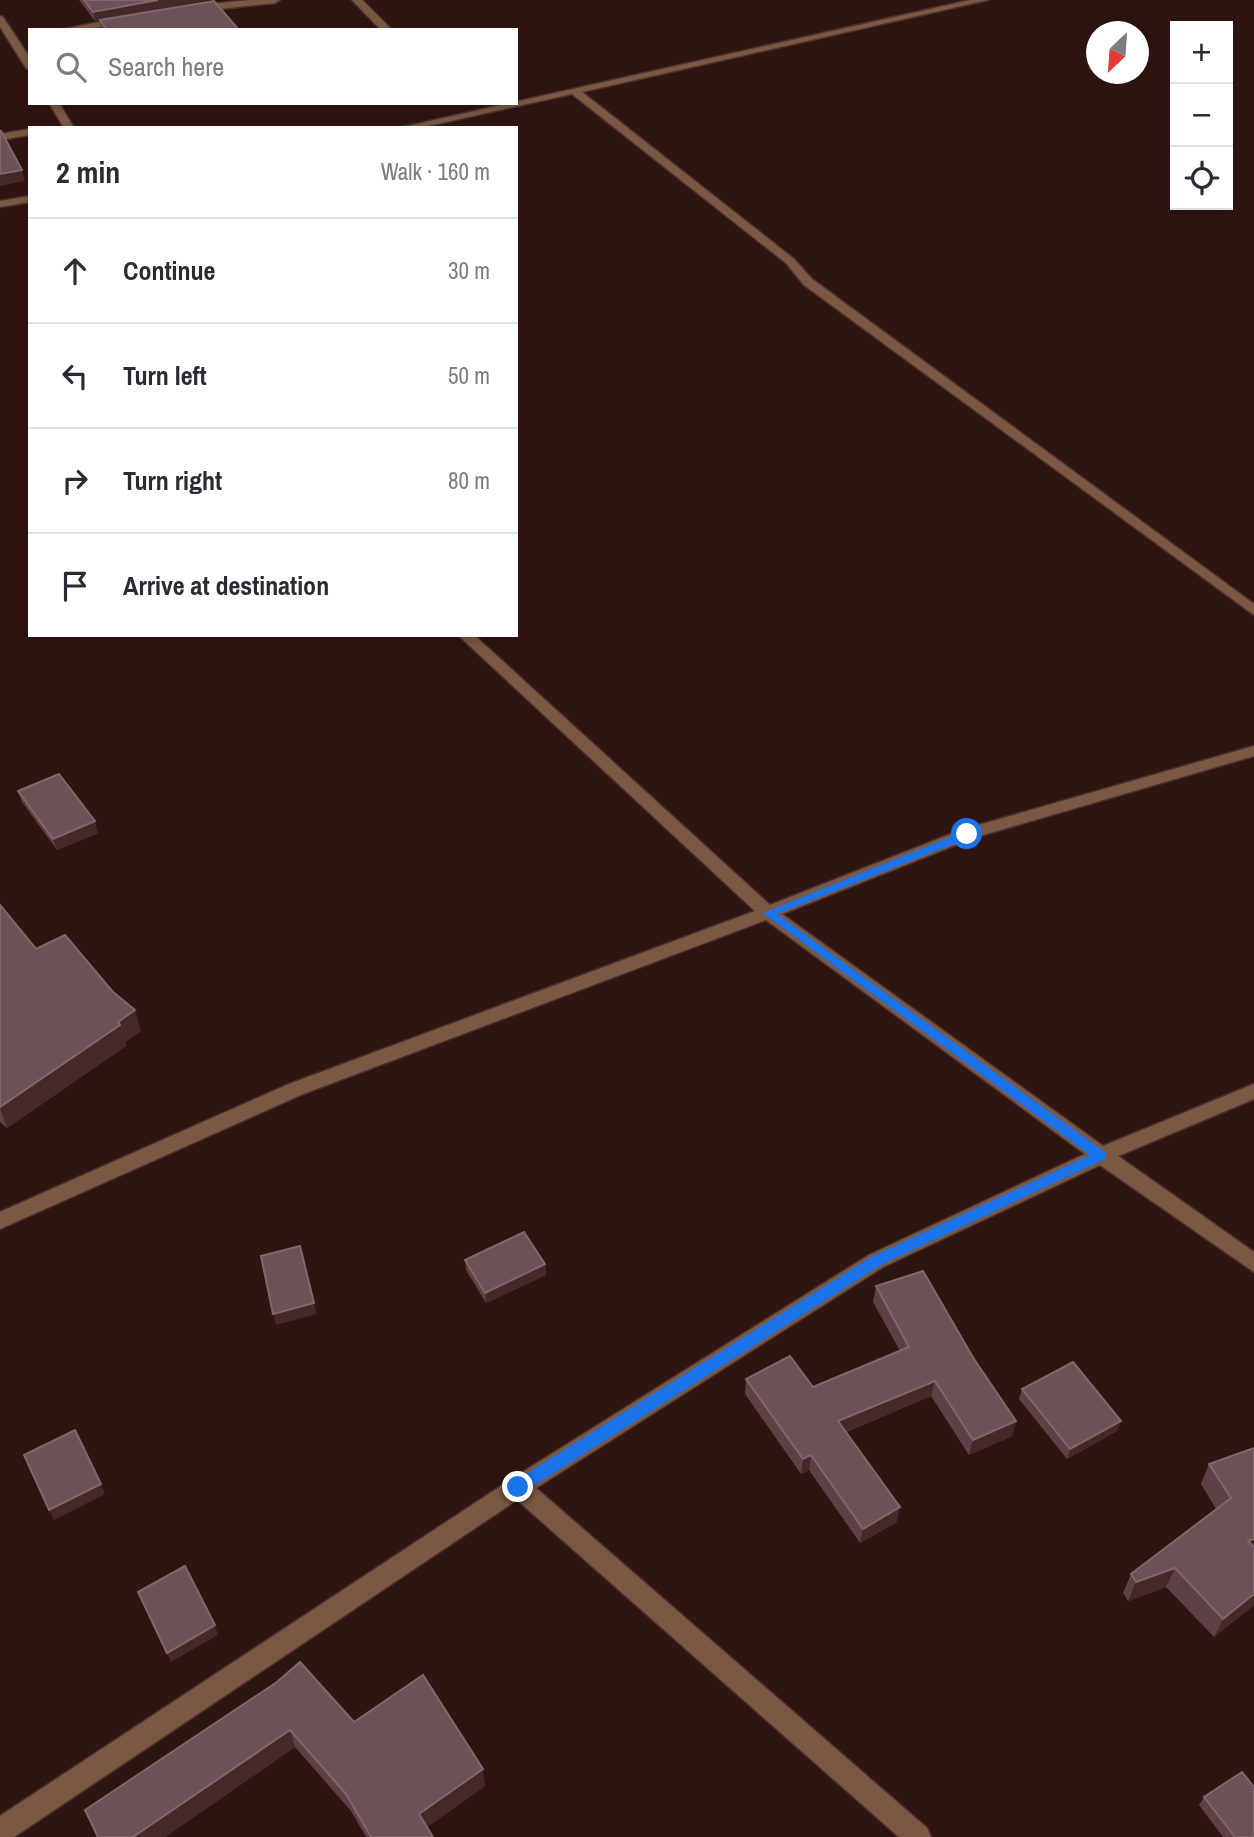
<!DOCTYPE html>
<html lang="en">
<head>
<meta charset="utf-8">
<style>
  :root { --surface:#fff; --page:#f2f2f3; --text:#2b2b33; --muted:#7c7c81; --line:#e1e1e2 }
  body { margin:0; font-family:"Archivo Narrow",sans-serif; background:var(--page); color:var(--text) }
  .controls { position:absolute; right:21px; top:21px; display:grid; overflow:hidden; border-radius:0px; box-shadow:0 4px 10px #0003 }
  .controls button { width:63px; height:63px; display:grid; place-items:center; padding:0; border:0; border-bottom:2px solid var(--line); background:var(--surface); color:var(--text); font:35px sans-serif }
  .compass { position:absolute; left:1086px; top:21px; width:63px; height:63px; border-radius:50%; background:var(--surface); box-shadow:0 4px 10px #0003; rotate:205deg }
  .stop { position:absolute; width:21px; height:21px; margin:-16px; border:5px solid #1a73e8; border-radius:50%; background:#fff }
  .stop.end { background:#1a73e8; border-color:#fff; box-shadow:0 2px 7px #0008 }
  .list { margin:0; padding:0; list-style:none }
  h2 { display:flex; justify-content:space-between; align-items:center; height:91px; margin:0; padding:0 28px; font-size:30px }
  h2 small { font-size:23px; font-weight:400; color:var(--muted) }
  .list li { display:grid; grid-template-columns:46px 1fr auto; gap:21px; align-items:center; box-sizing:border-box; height:105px; padding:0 28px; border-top:2px solid var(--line) }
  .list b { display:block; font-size:26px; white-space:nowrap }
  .list em { font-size:23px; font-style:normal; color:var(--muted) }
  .icon { flex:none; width:38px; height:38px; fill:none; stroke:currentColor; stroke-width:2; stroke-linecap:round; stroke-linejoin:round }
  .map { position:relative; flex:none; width:1254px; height:1837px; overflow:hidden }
  .search { position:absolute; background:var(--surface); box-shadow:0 4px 10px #0003; left:28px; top:28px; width:490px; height:77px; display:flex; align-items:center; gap:18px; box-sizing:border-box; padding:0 24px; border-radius:0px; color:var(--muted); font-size:26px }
  .panel { position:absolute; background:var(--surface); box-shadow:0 4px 10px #0003; left:28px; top:126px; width:490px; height:511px; border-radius:0px }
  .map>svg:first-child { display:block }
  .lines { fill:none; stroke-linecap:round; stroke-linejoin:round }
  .minor-casing { stroke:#4a312d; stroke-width:3 }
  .minor { fill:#7b5843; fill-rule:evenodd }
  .wall { fill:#5d4145 }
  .shaded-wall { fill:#44282a }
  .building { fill:#6d5255; stroke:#81676a; stroke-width:2 }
  .route { fill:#1a73e8 }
</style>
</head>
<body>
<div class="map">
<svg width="1254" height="1837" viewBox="0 0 1254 1837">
  <rect width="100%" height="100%" fill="#2f1511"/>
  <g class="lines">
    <defs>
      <path id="minor" d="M249 0H280L275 3 193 12 188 9 193 6Z
        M352 0H362L392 30H381Z
        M970 0H988L582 92 794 259 812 279 1254 604V615L804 285 786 263 572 94 419 128H399Z
        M0 16 3 17 30 58V69L26 68 0 27Z
        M124 17 127 18V22L84 30H60Z
        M49 103H59L74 128H64Z
        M30 129V135L0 140V134Z
        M30 196V202L0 207V201Z
        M458 635H474L770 905 961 830 1254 746V756L973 838 782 914 1103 1146 1254 1084V1099L1118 1156 1254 1252V1272L1100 1165 883 1267 536 1488 927 1828 931 1837H899L517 1500 14 1837H0V1816L510 1480 869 1255 1085 1154 766 920 303 1094 0 1229V1212L289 1084 755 911Z"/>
    </defs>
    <use href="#minor" class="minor-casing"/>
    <use href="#minor" class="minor"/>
  </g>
  <path class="wall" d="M79 0H207L95 21Z
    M100 20 239 30H101Z
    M18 791 98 833 57 850 22 802Z
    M0 905 36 949 141 1031 125 1042 126 1046 7 1128 0 1122Z
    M465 1260 545 1264 546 1275 486 1303 466 1270Z
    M876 1286 974 1359 1016 1421 1012 1436 969 1455 931 1396 846 1432 897 1522 860 1543 809 1470 801 1474 745 1394 746 1379 813 1387 900 1351 873 1302Z
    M1022 1389 1117 1431 1067 1459 1019 1399Z
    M1254 1448V1605L1214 1637 1166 1587 1128 1601 1123 1593 1131 1574 1216 1509 1201 1484 1209 1464Z
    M277 1682 354 1722 485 1786 427 1827 433 1837H366L351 1811 295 1747 165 1837Z
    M1204 1797 1254 1837H1223L1199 1805Z"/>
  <path class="shaded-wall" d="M158 0H207L95 21 93 12Z
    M22 170 25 181 0 186V174Z
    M95 821 98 833 57 850 53 839Z
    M135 1010 141 1031 125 1042 126 1046 7 1128 0 1107Z
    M545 1264 546 1275 486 1303 485 1293Z
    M314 1303 317 1314 276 1325 273 1314Z
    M935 1381 931 1396 835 1436 838 1421Z
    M1016 1421 1012 1436 969 1455 973 1440Z
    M1121 1421 1117 1431 1067 1459 1070 1449Z
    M811 1455 809 1470 801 1474 803 1459Z
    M101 1484 105 1494 54 1520 49 1510Z
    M900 1507 897 1522 860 1543 863 1529Z
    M1254 1539V1555L1248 1541Z
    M1175 1568 1166 1587 1128 1601 1136 1582Z
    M1254 1594V1605L1214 1637 1223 1619Z
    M215 1625 218 1635 171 1662 167 1653Z
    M290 1730 295 1747 165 1837H133Z
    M483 1769 485 1786 423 1830 419 1814Z"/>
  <path class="building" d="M84 0H158L93 12Z
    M214 1 239 30H107L100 20Z
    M0 131H1L22 170 0 174Z
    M59 774 95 821 53 839 18 791Z
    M0 905 36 949 65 935 113 992 135 1010 118 1022 120 1025 0 1107Z
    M524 1232 545 1264 485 1293 465 1260Z
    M300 1246 314 1303 273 1314 261 1256Z
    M923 1271 974 1359 1016 1421 973 1440 935 1381 838 1421 900 1507 863 1529 811 1455 803 1459 746 1379 790 1356 813 1387 909 1347 876 1286Z
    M1073 1362 1121 1421 1070 1449 1022 1389Z
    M75 1430 101 1484 49 1510 24 1455Z
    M1254 1448V1539L1248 1541 1254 1547V1594L1223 1619 1175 1568 1136 1582 1131 1574 1231 1498 1209 1464Z
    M185 1566 215 1625 167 1653 138 1592Z
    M300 1662 354 1722 423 1675 483 1769 419 1814 433 1837H371L346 1794 290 1730 133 1837H98L85 1810 277 1682Z
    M1242 1772 1254 1787V1837H1235L1204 1797Z"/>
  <path class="route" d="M967 830 971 831V837L777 914 1105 1152V1159L881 1265 524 1492H513L511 1487 513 1482 871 1257 1090 1155 763 913Z"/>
</svg>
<div class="controls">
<button>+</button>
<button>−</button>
<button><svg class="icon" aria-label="locate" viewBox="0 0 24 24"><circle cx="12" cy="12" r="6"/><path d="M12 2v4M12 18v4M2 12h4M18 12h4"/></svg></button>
</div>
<svg class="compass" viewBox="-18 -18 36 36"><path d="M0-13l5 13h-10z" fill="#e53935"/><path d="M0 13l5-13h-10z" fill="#7c7c81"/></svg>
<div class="stop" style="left:967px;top:834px"></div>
<div class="stop end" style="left:518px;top:1487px"></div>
<div class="search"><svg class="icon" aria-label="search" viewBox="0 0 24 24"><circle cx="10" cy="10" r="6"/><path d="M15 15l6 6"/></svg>Search here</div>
<section class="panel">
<h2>2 min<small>Walk · 160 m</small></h2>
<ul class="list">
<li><svg class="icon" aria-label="ahead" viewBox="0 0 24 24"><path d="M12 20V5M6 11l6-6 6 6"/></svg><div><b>Continue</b></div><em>30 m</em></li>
<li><svg class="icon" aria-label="left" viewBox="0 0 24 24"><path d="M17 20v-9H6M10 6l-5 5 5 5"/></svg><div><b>Turn left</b></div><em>50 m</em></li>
<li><svg class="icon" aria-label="right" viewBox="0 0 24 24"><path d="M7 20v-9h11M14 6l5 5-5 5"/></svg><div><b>Turn right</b></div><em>80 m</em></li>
<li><svg class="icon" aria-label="arrive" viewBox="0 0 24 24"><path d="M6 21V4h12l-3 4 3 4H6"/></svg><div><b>Arrive at destination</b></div></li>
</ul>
</section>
</div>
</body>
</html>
